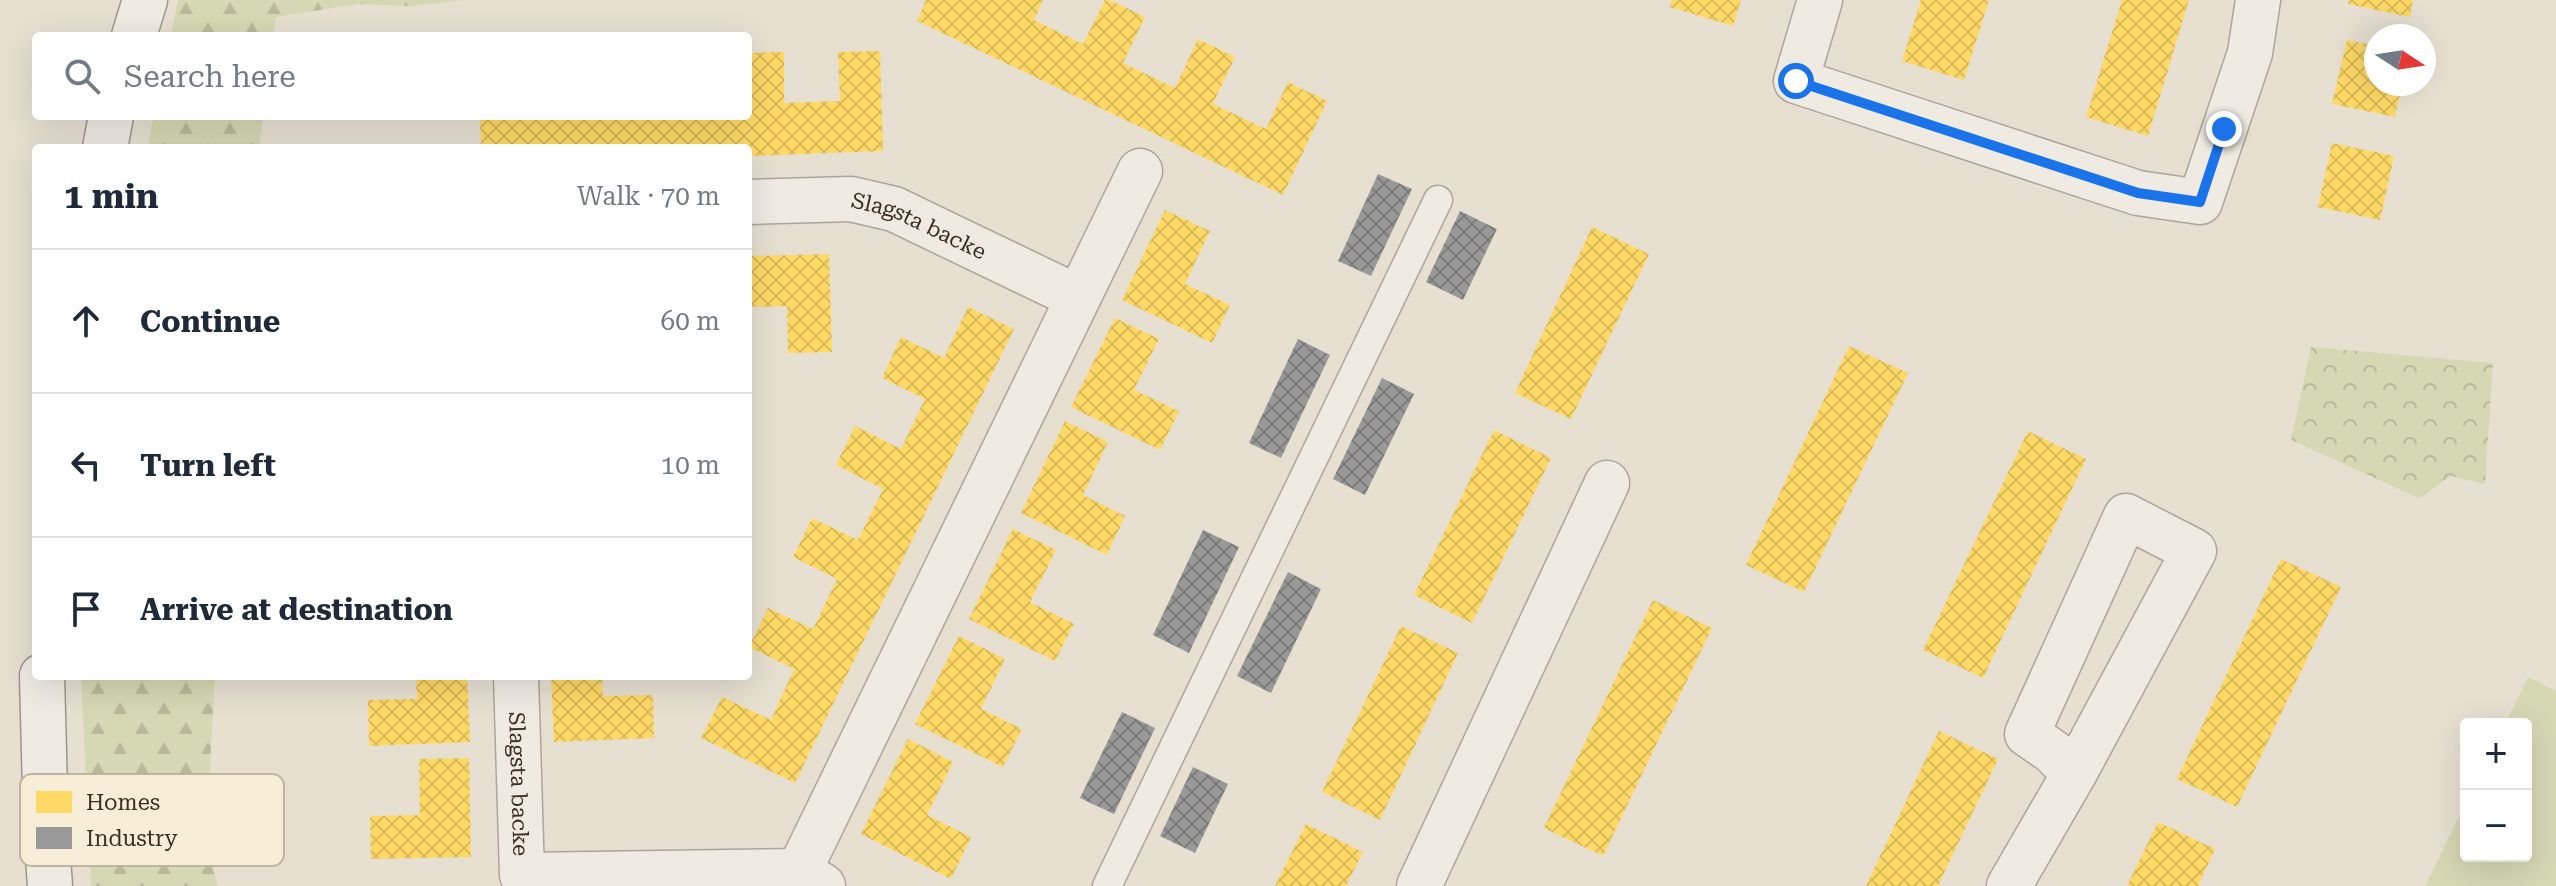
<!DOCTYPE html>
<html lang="en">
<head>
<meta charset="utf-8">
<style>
  :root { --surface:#fff; --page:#f6f6f7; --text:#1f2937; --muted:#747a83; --line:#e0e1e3 }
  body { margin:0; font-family:"Roboto Serif",serif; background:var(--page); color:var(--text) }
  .controls { position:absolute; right:24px; bottom:24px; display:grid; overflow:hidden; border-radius:8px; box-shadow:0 8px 32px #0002 }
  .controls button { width:72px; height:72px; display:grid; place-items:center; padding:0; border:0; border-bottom:2px solid var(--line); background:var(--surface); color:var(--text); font:40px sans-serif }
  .compass { position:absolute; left:2364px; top:24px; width:72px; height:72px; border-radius:50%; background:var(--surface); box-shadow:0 8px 32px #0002; rotate:102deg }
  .stop { position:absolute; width:24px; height:24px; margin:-18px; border:6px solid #1a73e8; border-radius:50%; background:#fff }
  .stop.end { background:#1a73e8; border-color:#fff; box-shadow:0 2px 8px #0008 }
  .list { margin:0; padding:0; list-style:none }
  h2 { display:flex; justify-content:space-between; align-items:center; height:104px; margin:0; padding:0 32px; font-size:34px }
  h2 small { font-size:26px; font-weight:400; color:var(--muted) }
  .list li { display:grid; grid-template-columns:52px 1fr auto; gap:24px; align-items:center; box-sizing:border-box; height:144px; padding:0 32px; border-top:2px solid var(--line) }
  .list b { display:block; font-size:30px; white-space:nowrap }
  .list em { font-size:26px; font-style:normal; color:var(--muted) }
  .icon { flex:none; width:44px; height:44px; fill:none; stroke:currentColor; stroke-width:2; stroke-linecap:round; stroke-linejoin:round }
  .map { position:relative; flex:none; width:2556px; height:886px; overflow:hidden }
  .search { position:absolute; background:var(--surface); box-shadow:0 8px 32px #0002; left:32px; top:32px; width:720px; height:88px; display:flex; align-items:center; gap:20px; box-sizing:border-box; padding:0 28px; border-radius:8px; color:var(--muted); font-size:30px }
  .panel { position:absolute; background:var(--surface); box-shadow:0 8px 32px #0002; left:32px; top:144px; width:720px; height:536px; border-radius:8px }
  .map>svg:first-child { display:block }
  .grass { fill:#d6d7b3 }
  .forest { fill:url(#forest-firs) }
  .park { fill:url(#park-crowns) }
  .homes { fill:url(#homes-cross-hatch) }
  .industry { fill:url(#industry-cross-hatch) }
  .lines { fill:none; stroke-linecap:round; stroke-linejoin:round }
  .lane-casing { stroke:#ada599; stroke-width:31 }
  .street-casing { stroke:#ada599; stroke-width:47 }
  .secondary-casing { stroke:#9c958a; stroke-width:47 }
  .lane { stroke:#efebe3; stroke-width:28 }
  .street { stroke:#efebe3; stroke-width:44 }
  .secondary { stroke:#efebe3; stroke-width:44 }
  .route { stroke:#1a73e8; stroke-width:10 }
  .labels { text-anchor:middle; stroke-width:8; stroke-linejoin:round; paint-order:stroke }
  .street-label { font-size:22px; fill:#3d2e20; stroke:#f7eed8 }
  .key { fill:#f7eed8; stroke:#bfb4a1; stroke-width:2 }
  .key-label { font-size:22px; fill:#3d2e20 }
</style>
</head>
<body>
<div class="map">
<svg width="2556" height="886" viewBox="0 0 2556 886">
  <defs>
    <pattern id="forest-firs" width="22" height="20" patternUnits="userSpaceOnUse" patternTransform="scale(2)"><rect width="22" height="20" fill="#d6d7b3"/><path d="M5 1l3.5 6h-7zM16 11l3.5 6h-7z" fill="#b9b99a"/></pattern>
    <pattern id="park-crowns" width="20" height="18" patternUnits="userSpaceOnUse" patternTransform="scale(2)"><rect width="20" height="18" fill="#d6d7b3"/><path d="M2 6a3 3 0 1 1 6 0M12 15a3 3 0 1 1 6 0" fill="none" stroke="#b9b99a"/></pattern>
    <pattern id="homes-cross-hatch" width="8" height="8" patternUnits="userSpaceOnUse" patternTransform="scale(2)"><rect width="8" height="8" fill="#ffd966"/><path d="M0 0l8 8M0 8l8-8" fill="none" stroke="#dbbb58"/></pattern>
    <pattern id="industry-cross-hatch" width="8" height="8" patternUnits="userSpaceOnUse" patternTransform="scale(2)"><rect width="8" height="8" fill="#999"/><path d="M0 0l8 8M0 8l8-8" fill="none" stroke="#7e7d7c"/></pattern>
  </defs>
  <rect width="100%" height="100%" fill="#e7e0d1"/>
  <path class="grass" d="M2528 677 2556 691V886H2425L2466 803V856H2526V724H2505Z"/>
  <path class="forest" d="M178 0H463L411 6 357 4 276 17 273 36H171Z
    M154 116H263L259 148H147Z
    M81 676H215L206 842 218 886H91Z"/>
  <path class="park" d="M2311 347 2493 363 2485 484 2451 476 2419 498 2291 440Z"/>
  <path class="homes" d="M926 0H1043L1034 20 1083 44 1105 0H1110L1145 17 1123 63 1175 88 1198 39 1235 57 1213 104 1266 129 1288 82 1327 101 1283 195 917 21Z
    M1672 0H1741L1733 26 1670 7Z
    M1921 0H1989L1964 80 1902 61Z
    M2122 0H2189L2148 136 2086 117Z
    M2349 0H2413L2410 17 2348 4Z
    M2347 40 2376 46V84H2402L2395 117 2332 104Z
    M880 51 883 151 748 156V148H481L480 116H748V53L784 52V103L840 101 838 52Z
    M2332 143 2394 156 2380 220 2318 207Z
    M1165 210 1210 231 1185 284 1230 305 1212 343 1122 300Z
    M1592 227 1649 254 1571 419 1515 393Z
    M829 254 832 352 788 353 787 306 748 307V256Z
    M968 307 1014 329 795 783 701 738 722 697 771 720 794 669 749 647 768 608 813 629 837 579 793 557 812 518 858 540 883 489 836 465 855 426 901 449 925 399 882 378 901 337 944 358Z
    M1115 318 1159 339 1134 390 1179 411 1160 450 1071 407Z
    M1849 346 1908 373 1804 592 1746 565Z
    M1065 421 1108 442 1083 495 1125 516 1107 555 1021 513Z
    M1494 430 1551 458 1472 623 1414 595Z
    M2028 431 2086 459 1983 678 1923 650Z
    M1013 529 1056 550 1030 602 1074 624 1055 661 969 619Z
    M2281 559 2341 587 2237 807 2177 779Z
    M1653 600 1712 628 1603 856 1544 828Z
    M1401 626 1458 653 1380 820 1322 792Z
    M959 636 1005 659 981 709 1022 729 1003 767 915 724Z
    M416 676H467L470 742 369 746 368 700 417 699Z
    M551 676H602L603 696 653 695 654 738 554 742Z
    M1939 731 1998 759 1938 886H1866Z
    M908 739 953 762 927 815 971 837 951 879 861 834Z
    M469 758 471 857 371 859 370 816 420 815 419 759Z
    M2158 822 2215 849 2198 886H2127Z
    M1306 824 1363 852 1346 886H1275Z"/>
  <path class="industry" d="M1378 174 1412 189 1371 276 1338 261Z
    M1460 211 1497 229 1463 300 1426 282Z
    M1298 339 1330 355 1281 458 1249 443Z
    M1382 378 1414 394 1365 495 1333 479Z
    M1203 530 1239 547 1189 653 1153 635Z
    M1288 572 1321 589 1271 693 1237 676Z
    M1122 712 1155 728 1114 814 1080 798Z
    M1193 767 1228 784 1195 853 1160 836Z"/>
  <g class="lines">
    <defs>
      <path id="lane" d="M1107 886 1438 200"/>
      <g id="street">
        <path d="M1820 0 1796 81 2138 193 2200 202 2250 53 2258 0"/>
        <path id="s1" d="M748 202 851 199 894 209 1077 297"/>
        <path id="s2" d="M516 676 522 875 799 871 823 886"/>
        <path d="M799 871 1140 171"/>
        <path d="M1419 886 1607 483"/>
        <path d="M2009 886 2074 774 2194 551 2126 516 2027 734 2053 752 2074 774"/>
      </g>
      <path id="secondary" d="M134 36 145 0
        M105 148 111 116
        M42 676 46 830 50 886"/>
    </defs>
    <use href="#lane" class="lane-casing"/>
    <use href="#street" class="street-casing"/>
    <use href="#secondary" class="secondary-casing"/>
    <use href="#lane" class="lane"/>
    <use href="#street" class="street"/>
    <use href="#secondary" class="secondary"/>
  </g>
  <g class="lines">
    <path class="route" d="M1796 81 2138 193 2200 202 2224 129"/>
  </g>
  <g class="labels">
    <g class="street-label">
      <text dy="8" stroke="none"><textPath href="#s1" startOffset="176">Slagsta backe</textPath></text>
      <text dy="8" stroke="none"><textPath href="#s2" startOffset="108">Slagsta backe</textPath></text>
    </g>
  </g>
  <rect x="20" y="774" width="264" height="92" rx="12" class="key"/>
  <rect x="36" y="791" width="36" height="22" fill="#ffd966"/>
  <rect x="36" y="827" width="36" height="22" fill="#999"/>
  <g class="key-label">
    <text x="86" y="810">Homes</text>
    <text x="86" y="846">Industry</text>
  </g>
</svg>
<div class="controls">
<button>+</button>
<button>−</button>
</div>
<svg class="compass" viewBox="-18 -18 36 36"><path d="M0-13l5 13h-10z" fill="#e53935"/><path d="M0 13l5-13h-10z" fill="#747a83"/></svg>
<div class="stop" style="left:1796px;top:81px"></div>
<div class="stop end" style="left:2224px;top:129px"></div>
<div class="search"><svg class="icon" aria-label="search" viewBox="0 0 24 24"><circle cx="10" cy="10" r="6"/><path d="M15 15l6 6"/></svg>Search here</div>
<section class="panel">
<h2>1 min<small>Walk · 70 m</small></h2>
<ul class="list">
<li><svg class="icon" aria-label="ahead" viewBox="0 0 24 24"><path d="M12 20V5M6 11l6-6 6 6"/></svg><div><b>Continue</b></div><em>60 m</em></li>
<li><svg class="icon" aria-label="left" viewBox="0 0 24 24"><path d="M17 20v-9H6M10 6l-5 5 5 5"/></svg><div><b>Turn left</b></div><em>10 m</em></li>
<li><svg class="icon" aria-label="arrive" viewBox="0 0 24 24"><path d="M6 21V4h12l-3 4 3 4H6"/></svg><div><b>Arrive at destination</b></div></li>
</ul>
</section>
</div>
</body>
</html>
